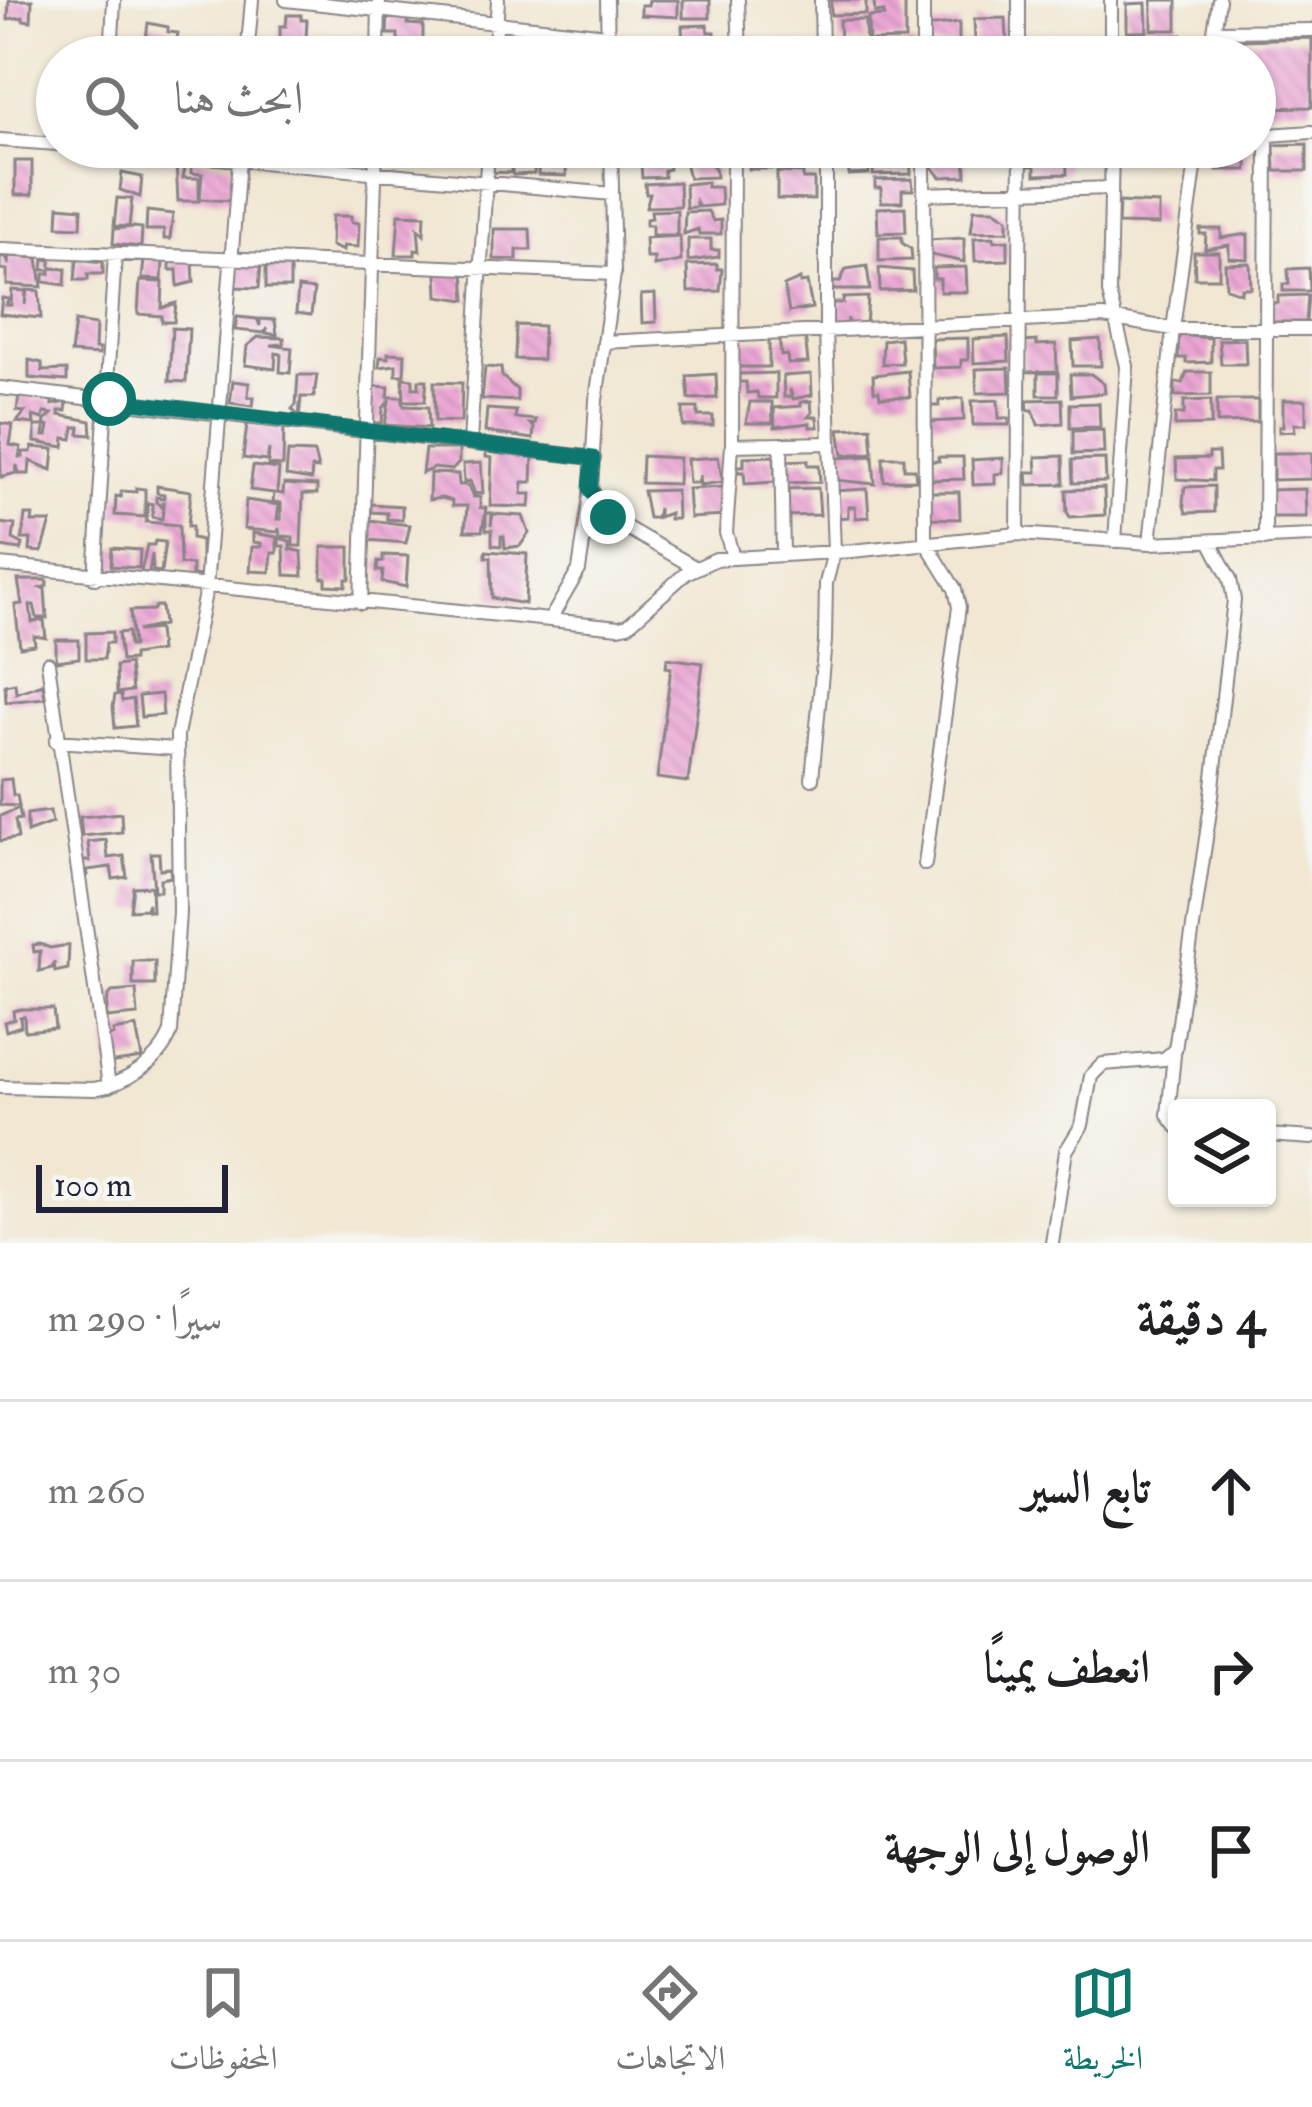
<!DOCTYPE html>
<html lang="ar">
<head>
<meta charset="utf-8">
<style>
  :root { --surface:#fff; --page:#f2f2f2; --text:#202124; --muted:#757577; --line:#e0e0e0; --accent:#0f766e }
  body { margin:0; font-family:"IM FELL Double Pica",Amiri,serif; background:var(--page); color:var(--text); direction:rtl }
  .controls { position:absolute; right:36px; bottom:36px; display:grid; overflow:hidden; border-radius:12px; box-shadow:0 3px 9px #0004 }
  .controls button { width:108px; height:108px; display:grid; place-items:center; padding:0; border:0; border-bottom:3px solid var(--line); background:var(--surface); color:var(--text); font:60px sans-serif }
  .scale { position:absolute; left:36px; bottom:30px; width:192px; box-sizing:border-box; padding-left:12px; border:6px solid #22223b; border-top:0; font-size:33px; line-height:42px; white-space:nowrap; color:#22223b; -webkit-text-stroke:9px #f6f6f2; paint-order:stroke }
  .stop { position:absolute; width:36px; height:36px; margin:-27px; border:9px solid #0f766e; border-radius:50%; background:#fff }
  .stop.end { background:#0f766e; border-color:#fff; box-shadow:0 3px 12px #0008 }
  .list { margin:0; padding:0; list-style:none }
  h2 { display:flex; justify-content:space-between; align-items:center; height:156px; margin:0; padding:0 48px; font-size:51px }
  h2 small { font-size:39px; font-weight:400; color:var(--muted) }
  .list li { display:grid; grid-template-columns:78px 1fr auto; gap:36px; align-items:center; box-sizing:border-box; height:180px; padding:0 48px; border-top:3px solid var(--line) }
  .list b { display:block; font-size:45px; white-space:nowrap }
  .list em { font-size:39px; font-style:normal; color:var(--muted) }
  .icon { flex:none; width:66px; height:66px; fill:none; stroke:currentColor; stroke-width:2; stroke-linecap:round; stroke-linejoin:round }
  .map { position:relative; flex:none; width:1312px; height:1243px; overflow:hidden; direction:ltr }
  .search { position:absolute; background:var(--surface); box-shadow:0 3px 9px #0004; left:36px; right:36px; top:36px; height:132px; display:flex; align-items:center; gap:30px; box-sizing:border-box; padding:0 42px; border-radius:66px; color:var(--muted); font-size:45px }
  .sheet { height:696px; background:var(--surface) }
  nav { display:flex; justify-content:space-around; align-items:center; box-sizing:border-box; height:168px; border-top:3px solid var(--line); background:var(--surface); font-size:33px; color:var(--muted) }
  nav a { display:grid; justify-items:center; gap:6px }
  nav .on { color:var(--accent) }
  .map>svg:first-child { display:block }
  .building { fill:url(#building-back-hatch) }
  .lines { fill:none; stroke-linecap:round; stroke-linejoin:round }
  .street-casing { stroke:#8a8486; stroke-width:16 }
  .street { stroke:#fff; stroke-width:12 }
  .route { stroke:#0f766e; stroke-width:15 }
</style>
</head>
<body>
<div class="map">
<svg width="1312" height="1243" viewBox="0 0 1312 1243">
  <defs>
    <pattern id="building-back-hatch" width="6" height="6" patternUnits="userSpaceOnUse" patternTransform="scale(3)"><rect width="6" height="6" fill="#eba6d4"/><path d="M-1 5l2 2M0 0l6 6M5-1l2 2" fill="none" stroke="#c98fb7"/></pattern>
  </defs>
  <rect width="100%" height="100%" fill="#f6f6f2"/>
  <filter id="ink" filterUnits="userSpaceOnUse"><feTurbulence type="fractalNoise" baseFrequency=".00833" numOctaves="2"/><feDisplacementMap in="SourceGraphic" scale="24" xChannelSelector="R" yChannelSelector="G"/><feConvolveMatrix kernelMatrix="1 2 1 2 8 2 1 2 1" color-interpolation-filters="sRGB"/></filter>
  <filter id="wash" filterUnits="userSpaceOnUse"><feTurbulence type="fractalNoise" baseFrequency=".004" numOctaves="4" result="noise"/><feDisplacementMap in="SourceGraphic" scale="48" xChannelSelector="R" yChannelSelector="G"/><feGaussianBlur stdDeviation="2.7" result="paint"/><feColorMatrix in="noise" values="0 0 0 0 0 0 0 0 0 0 0 0 0 0 0 0 0 1.4 0 .05"/><feComposite in="paint" operator="in"/></filter>
  <g filter="url(#wash)">
    <rect width="100%" height="100%" fill="#f1e7d2"/>
    <g id="blocks">
      <path class="building" d="M9 0H32L31 21 23 20V17L8 19Z
        M649 0H678V17L641 15V5H648Z
        M683 0H710V18H683Z
        M831 0H866V14L831 15Z
        M874 0H905V40L869 41 868 17 884 16V12L875 13Z
        M1152 0H1177V30H1152Z
        M1146 3 1147 32H1127V4Z
        M287 15H301V20H307L306 40H280V26H286Z
        M388 15 409 16 408 24 423 25V44L398 40V34H387Z
        M1006 18 1007 41 975 42 974 19Z
        M839 20H865L866 42 840 43Z
        M148 23 168 27V32L178 33 174 57H150L152 47 145 46Z
        M959 23V45L926 46V27Z
        M707 25 708 32H715V46L703 47 702 43 683 48 682 26Z
        M1182 35V57H1158L1157 36Z
        M1138 38H1149V57H1120V40Z
        M1312 38V107L1255 108V57H1241V40Z
        M914 45 915 56 878 57V47Z
        M1007 46V57H968V47Z
        M1307 144V171H1275L1274 145Z
        M494 147 516 150V154L531 151 535 155 534 174 513 175 511 166V173L493 172Z
        M706 147H719L718 161H708L715 168 716 177 689 178 684 157 707 155Z
        M746 147H771V169H749V159H741V151H746Z
        M779 147H818L819 166H803V158H798V165L780 166Z
        M848 147H868L869 174 849 175Z
        M875 147H910L911 174 873 175Z
        M927 147H965L966 176 941 177 928 162Z
        M1211 147H1247V170H1217V164H1211Z
        M539 149 567 150 566 176 538 175Z
        M1066 149 1067 174 1035 175V166H1027V150Z
        M667 150 669 169 664 170V177L642 178 640 152Z
        M192 160 233 163 230 201 200 199 202 174 191 173Z
        M15 161H32V195H15Z
        M176 163H186L183 178H199V201H178Z
        M777 172 803 173V179H814V200L777 199Z
        M122 173 142 177 140 197 120 190Z
        M912 179 913 190H902V202H881V188H875V180Z
        M679 182 680 206 646 207 650 194H646L645 184Z
        M707 182V187H720L721 205 699 207 696 202V207L686 208 685 184Z
        M117 198 132 199 129 227 114 226Z
        M1119 202 1159 204V225L1118 224Z
        M59 206 82 208 81 227 58 226Z
        M905 207 906 232 878 233 877 208Z
        M974 209H994L1008 218V231L971 232Z
        M677 210V235H652V225H646V219L652 218 651 211Z
        M147 211 173 214 170 239H164V230H146Z
        M708 211 713 221 721 220V234H699L698 229 684 234 685 212Z
        M399 214 425 215 424 234 418 228 420 251 415 250V255H396Z
        M332 216H351V222L359 223 358 247 343 246V251L331 246Z
        M133 227 142 228 141 247 113 244 114 229Z
        M494 229H530L531 250H517V260L494 259Z
        M1200 229H1221V238L1248 234V259L1229 258V245L1205 249 1206 234H1200Z
        M680 236 681 261 654 266V258H646L645 238Z
        M879 237H902V243L911 249 912 260 879 261Z
        M994 237V241L1008 240V260L975 261 974 238Z
        M964 238V262L931 255 928 249 927 240Z
        M688 239H711V250H719V257L688 261Z
        M1194 252H1219V278H1195Z
        M9 256 38 258 42 287 7 285V270L0 269V257H6L9 265Z
        M44 259 51 260V268L66 269 65 285 44 282V274H50V270H43Z
        M77 259 103 262V274H88V280H75Z
        M144 260 163 261 162 280 142 279Z
        M193 261 194 282 178 286 177 270H170V262Z
        M237 262 261 264 259 288 235 287Z
        M1250 263 1251 288H1241V293L1226 288 1225 264Z
        M717 264V269H722L720 291 688 292 687 265Z
        M867 266 870 290H833V282H840L846 269Z
        M266 267H290V288H266Z
        M966 267 967 292H940V279H934V268Z
        M879 268 912 271 913 290 880 291Z
        M1309 268 1310 291H1283V284H1289L1288 269Z
        M437 273H464L466 300 438 296Z
        M800 279V283L807 282 812 308 789 312 784 286Z
        M140 281 163 282 162 308 176 303 174 322H162V316L138 314Z
        M298 288 314 290 311 315 296 313Z
        M12 290 26 291 25 305 27 290 39 291 41 318 0 314 2 298 9 299 6 305H11Z
        M655 294 656 322 642 323 641 295Z
        M1308 295 1306 322H1272V303H1278V296Z
        M868 297 866 326 848 327V318L846 327H831L830 303H843V298Z
        M237 317 257 319 260 326V319L275 320 277 335 266 333 267 328 264 333 235 330Z
        M75 322 96 325 95 349H99V355L71 353Z
        M516 325 543 326 542 360 515 359Z
        M172 328 189 329 186 382 169 381Z
        M805 335 808 363 788 364 787 355 781 356 779 337Z
        M1179 335 1211 338V362L1186 363V358H1178Z
        M258 337 284 338V344L271 345 292 348 290 373 280 372 281 354 276 353 275 369 245 365 247 346Z
        M1008 337 1009 361 974 363 973 339Z
        M900 338 902 363 882 364 883 340Z
        M968 338V360H961V367L933 368 932 339Z
        M769 339V367H737V340Z
        M1100 339 1101 366H1073L1072 341Z
        M1245 339 1246 364H1221L1219 340Z
        M1037 341V345L1056 344 1057 371 1024 372 1023 342Z
        M388 353 405 354 404 375H396V365L379 367 380 357 388 358Z
        M29 360 42 363V371L67 370V381L29 378Z
        M485 367 501 368 502 376 517 390V401L482 399Z
        M1009 368 1010 392 977 393 976 369Z
        M908 371 910 397H880L879 391H874L873 375Z
        M1187 372H1211V395L1175 396V383H1183Z
        M776 373V398H758L757 392 747 393 746 382H739V374Z
        M1038 373H1058V395H1038Z
        M716 374 717 398 689 399 687 376Z
        M811 374 812 395 793 399 790 389 791 397H784L783 376Z
        M1070 374H1091L1104 384 1105 393 1071 396Z
        M298 375H317L314 397H301L299 417 292 409 296 405Z
        M403 378 413 379V388H419V380H427L425 401H404Z
        M233 381 249 383 248 397H254L253 406 230 403Z
        M434 382 462 383 461 422 435 421Z
        M372 386 389 387 388 397H402L404 406 428 407 429 428 385 425 389 401 383 408 382 423H370Z
        M19 395 52 401V405L67 402 66 411H59V415L91 421 92 435 79 434 80 427H74L72 439 65 438 64 447 35 442V426H45L44 436H47L49 426H44L45 421 52 414 44 413 43 419 33 416 34 424 17 422 25 412 17 411Z
        M963 398 964 420 930 422 929 406H939V400Z
        M1062 399 1063 423 1038 425 1033 410H1028L1027 400Z
        M998 400 999 418H1009V425H973L972 401Z
        M1211 400V425L1175 426V414H1184V401Z
        M1217 400H1258V422L1217 423Z
        M1283 400H1306V424H1294L1295 431 1279 432V426H1283Z
        M811 401 812 413 808 417H817L818 427H810V423L775 427 774 408 801 406V402Z
        M750 402H772L773 423H746Z
        M1099 403 1100 427 1070 428V404Z
        M683 408H698V416H713V426H683Z
        M487 409 516 411 515 418 536 420 535 424H530L534 427 533 439 485 432Z
        M0 423 13 425 10 445 21 447 19 457H23V452H31L32 447 54 449 52 470 30 461 29 474H19L17 465 16 473 1 477Z
        M247 424 284 427 283 466 268 465 269 449 267 461 243 458Z
        M871 427 873 453 843 455 839 429Z
        M1103 430 1104 453 1073 454V431Z
        M425 449H459V463L452 470 434 468 422 473Z
        M486 451 533 456 532 482H523L522 494H531L530 507 490 506 492 458 486 457Z
        M288 452 314 453 318 469 312 468 311 480 286 476Z
        M1209 453H1218L1219 470H1213V481L1177 479 1176 459 1209 458Z
        M1273 453H1312V479L1273 480Z
        M642 456 679 458 678 484 641 483Z
        M774 456 775 482 745 484 744 472H738V466H744V457Z
        M873 456 875 484 835 480 834 458Z
        M1063 456 1064 484 1028 485 1027 472H1037L1036 457Z
        M718 457 723 482 700 485V475L698 483H689L687 459Z
        M883 457H904V469H915L916 480 884 481Z
        M938 457H963L964 479 930 480V461H939Z
        M1003 458V473L995 474V484L973 485 972 460Z
        M1105 459 1106 482 1073 483 1072 460Z
        M808 460V465H819L820 482 784 483 783 461Z
        M481 463 483 493 475 494 470 481 464 482 463 464Z
        M253 466 279 469 277 493 283 494 284 484 317 486V494H303L301 546H293V537L280 536 279 528 278 532 244 529 246 500 279 505 277 519H281V503L273 502 274 493 250 490Z
        M430 473 458 474 459 485H468L473 497H480V508H486L482 531H465L467 506H452V501L442 498 429 500Z
        M157 486 191 491 188 526H192V538L201 540V576L192 575V565L180 564 179 525 146 522 148 503 153 504 152 517 162 519 164 501 161 506 156 502V497L164 498V494L157 493Z
        M1214 486V512L1186 513 1183 502 1185 487Z
        M723 487 725 516 690 518 688 489Z
        M136 488 145 489V517L115 515 116 496 121 497V491L136 492Z
        M818 488 820 515 786 516V489Z
        M1104 488 1105 515 1070 517 1067 512 1066 490Z
        M867 489 869 517 856 518 855 507H848V517L834 518 833 491Z
        M1305 489 1306 517H1270L1269 490Z
        M676 490 677 519H669V513L658 517V508L656 518H648L643 491Z
        M927 492H959L960 519 928 518Z
        M371 504 402 506V520L387 519V513L371 512Z
        M486 513H492L491 526 493 514 523 516 529 533 520 546 505 548 504 536H501V546L492 545V530H486Z
        M25 515H33L32 522H51L42 552 30 551 31 539H22Z
        M369 520 410 525 406 543 367 540Z
        M0 523 15 525 13 539 23 544 21 550 0 547Z
        M253 533 277 537V553H272L270 572 250 571 252 547H261V543L253 542Z
        M279 538 290 541V549L302 552 303 576 285 575 284 546H279Z
        M155 541 165 542 161 572 153 571 152 554 149 573 141 572 147 545H154Z
        M322 547H350V579H346V586L326 585V578H322Z
        M112 548 140 550 139 568 111 566Z
        M486 551 527 554 525 604 492 598 491 557H486Z
        M383 555 408 556 406 587 382 582 383 571H377L378 561 383 562Z
        M18 580H47V586L41 588 45 589 47 618H37L34 605H30L32 622 44 620 46 638 34 636 35 645 20 647 15 605 22 604Z
        M156 606H161L163 625 137 631 158 629 160 651 133 655V660L121 661 118 633 128 632 129 646H133L130 611 153 610Z
        M112 632V643H106L104 659H86V633Z
        M56 640H79V658L56 661Z
        M667 658 703 663 688 782 657 778 671 668 666 667Z
        M129 664 132 691 117 693 116 666Z
        M15 683 16 693 43 684 45 698 6 702 5 685Z
        M121 694 122 701 133 699 136 726 115 728 113 707 115 695Z
        M161 694 163 715 141 717 139 696Z
        M11 779 13 795H17L19 806 0 805V780Z
        M19 808 21 819 15 820 18 838 0 841V816Z
        M50 811 52 823 27 832V814Z
        M121 813 122 832 82 836 80 817Z
        M106 840 108 858 124 856 127 877 113 879 111 867 87 870 88 875 81 877 78 861H90L88 842Z
        M151 853H159L160 869 170 868 171 877 160 879V891H154Z
        M151 886 152 911H148V903L146 909 130 910 133 887Z
        M40 944 50 948 69 945 68 969 55 972 54 962 52 968 39 971 40 951 34 952 33 945Z
        M133 961H155V985H133Z
        M136 990 138 1015 106 1018 108 996 112 992Z
        M21 1009H53L55 1028 25 1031 24 1016 20 1017 21 1026 6 1031 4 1022 14 1019 13 1011Z
        M136 1027 142 1058 108 1063 107 1036 114 1035 113 1031Z"/>
    </g>
  </g>
  <g filter="url(#ink)">
    <use href="#blocks" fill-opacity="0" stroke="#8a8486" stroke-width="3"/>
    <g class="lines">
      <defs>
        <path id="street" d="M286 0 607 35
          M607 0 608 57
          M738 0 740 57
          M821 0 822 57
          M923 0V57
          M1019 0V57
          M1214 31 1312 30
          M111 57 114 0
          M247 57 252 0
          M378 57 379 0
          M494 57 498 0
          M1111 57V0
          M1210 57 1219 0
          M1255 136 1312 132
          M0 140 57 144
          M95 147 612 194
          M733 147 732 445 726 533 733 557
          M924 147 925 541 955 589 959 607 925 864
          M1112 147 1109 293 1127 366 1115 541
          M924 194 1111 188
          M0 249 614 274
          M604 342 1103 317 1173 329H1312
          M0 388 594 458
          M470 443 488 147
          M781 444 783 555
          M732 445 829 443
          M591 489 608 517 694 567
          M1018 534 1021 147
          M1265 539 1267 135
          M1150 543 1173 329 1198 147
          M0 565 619 627 628 625 686 573 716 559 852 551 1018 534 1150 543 1312 536
          M95 578 115 254
          M361 603 376 147
          M551 618 579 570 591 489 596 400 614 274 611 147
          M48 663 109 1086
          M56 741 176 749
          M812 779 825 641 826 583 834 552 826 332V147
          M1174 1055 1168 1115 1177 1127
          M0 1087 94 1089C125 1084 160 1062 171 1032L179 912 177 735 206 588 240 147
          M1267 1135 1312 1138
          M1052 1243 1066 1151 1082 1125 1091 1076 1103 1064 1164 1059 1175 1050 1211 804 1234 600 1230 579 1210 541"/>
      </defs>
      <use href="#street" class="street-casing"/>
      <use href="#street" class="street"/>
    </g>
  </g>
  <g class="lines" filter="url(#ink)">
    <path class="route" d="M109 399 593 458 590 489 608 517"/>
  </g>
</svg>
<div class="controls">
<button><svg class="icon" aria-label="layers" viewBox="0 0 24 24"><path d="M12 4l9 5-9 5-9-5zM3 14l9 5 9-5"/></svg></button>
</div>
<div class="scale">100 m</div>
<div class="stop" style="left:109px;top:399px"></div>
<div class="stop end" style="left:608px;top:517px"></div>
<div class="search"><svg class="icon" aria-label="search" viewBox="0 0 24 24"><circle cx="10" cy="10" r="6"/><path d="M15 15l6 6"/></svg>ابحث هنا</div>
</div>
<section class="sheet">
<h2>4 دقيقة<small>سيرًا · 290 m</small></h2>
<ul class="list">
<li><svg class="icon" aria-label="ahead" viewBox="0 0 24 24"><path d="M12 20V5M6 11l6-6 6 6"/></svg><div><b>تابع السير</b></div><em>260 m</em></li>
<li><svg class="icon" aria-label="right" viewBox="0 0 24 24"><path d="M7 20v-9h11M14 6l5 5-5 5"/></svg><div><b>انعطف يمينًا</b></div><em>30 m</em></li>
<li><svg class="icon" aria-label="arrive" viewBox="0 0 24 24"><path d="M6 21V4h12l-3 4 3 4H6"/></svg><div><b>الوصول إلى الوجهة</b></div></li>
</ul>
</section>
<nav>
<a class="on"><svg class="icon" aria-label="map" viewBox="0 0 24 24"><path d="M3 6l6-2 6 2 6-2v14l-6 2-6-2-6 2zM9 4v14M15 6v14"/></svg>الخريطة</a>
<a><svg class="icon" aria-label="directions" viewBox="0 0 24 24"><path d="M12 3l9 9-9 9-9-9zM9 14v-3h6M13 9l2 2-2 2"/></svg>الاتجاهات</a>
<a><svg class="icon" aria-label="saved" viewBox="0 0 24 24"><path d="M7 4h10v16l-5-4-5 4z"/></svg>المحفوظات</a>
</nav>
</body>
</html>
